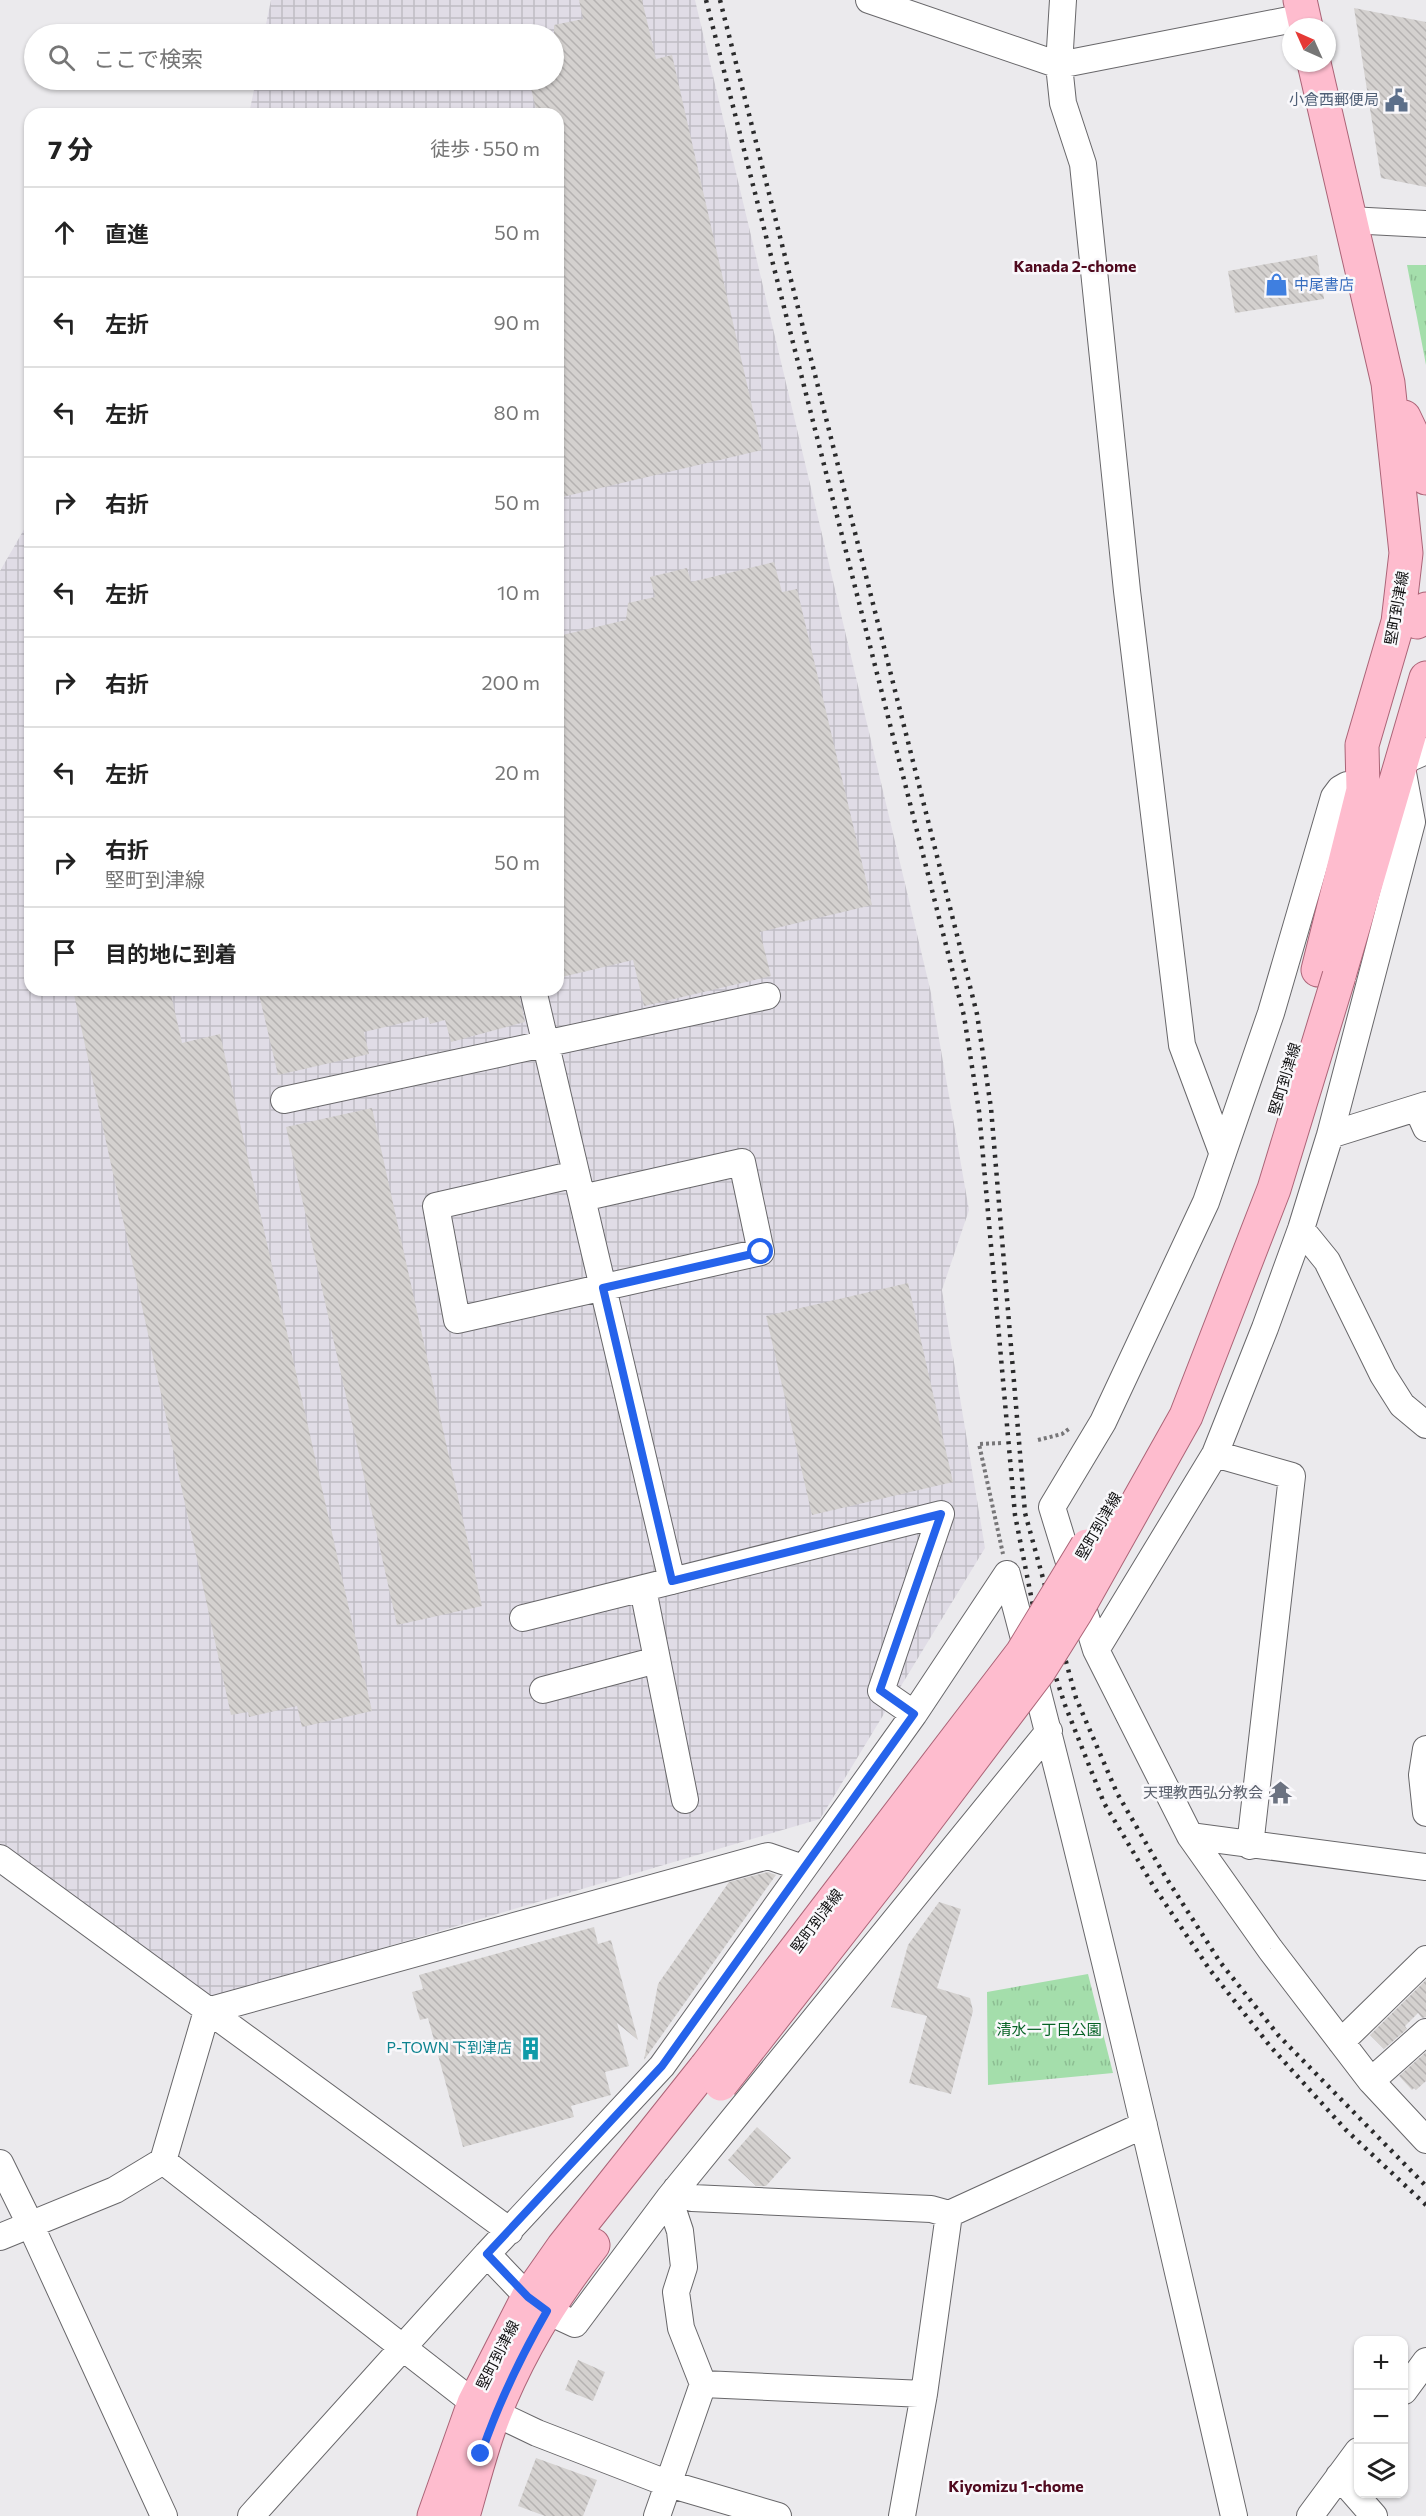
<!DOCTYPE html>
<html lang="ja">
<head>
<meta charset="utf-8">
<style>
  :root { --surface:#fff; --page:#f2f2f2; --text:#222; --muted:#767676; --line:#e0e0e0 }
  body { margin:0; font-family:Commissioner,"Noto Sans JP",sans-serif; background:var(--page); color:var(--text) }
  .controls { position:absolute; right:18px; bottom:18px; display:grid; overflow:hidden; border-radius:12px; box-shadow:0 2px 4px #0004 }
  .controls button { width:54px; height:54px; display:grid; place-items:center; padding:0; border:0; border-bottom:2px solid var(--line); background:var(--surface); color:var(--text); font:30px sans-serif }
  .compass { position:absolute; left:1282px; top:18px; width:54px; height:54px; border-radius:50%; background:var(--surface); box-shadow:0 2px 4px #0004; rotate:315deg }
  .stop { position:absolute; width:18px; height:18px; margin:-14px; border:4px solid #2563eb; border-radius:50%; background:#fff }
  .stop.end { background:#2563eb; border-color:#fff; box-shadow:0 2px 6px #0008 }
  .list { margin:0; padding:0; list-style:none }
  h2 { display:flex; justify-content:space-between; align-items:center; height:78px; margin:0; padding:0 24px; font-size:26px }
  h2 small { font-size:20px; font-weight:400; color:var(--muted) }
  .list li { display:grid; grid-template-columns:39px 1fr auto; gap:18px; align-items:center; box-sizing:border-box; height:90px; padding:0 24px; border-top:2px solid var(--line) }
  .list b { display:block; font-size:22px; white-space:nowrap }
  .list p { margin:0; font-size:20px; white-space:nowrap; color:var(--muted) }
  .list em { font-size:20px; font-style:normal; color:var(--muted) }
  .icon { flex:none; width:33px; height:33px; fill:none; stroke:currentColor; stroke-width:2; stroke-linecap:round; stroke-linejoin:round }
  .map { position:relative; flex:none; width:1426px; height:2516px; overflow:hidden }
  .search { position:absolute; background:var(--surface); box-shadow:0 2px 4px #0004; left:24px; top:24px; width:540px; height:66px; display:flex; align-items:center; gap:15px; box-sizing:border-box; padding:0 21px; border-radius:33px; color:var(--muted); font-size:22px }
  .panel { position:absolute; background:var(--surface); box-shadow:0 2px 4px #0004; left:24px; top:108px; width:540px; height:888px; border-radius:18px }
  .map>svg:first-child { display:block }
  .industrial { fill:url(#industrial-grid) }
  .park { fill:url(#park-tufts) }
  .building { fill:url(#building-back-hatch) }
  .lines { fill:none; stroke-linecap:round; stroke-linejoin:round }
  .minor-casing { stroke:#68676a; stroke-width:28 }
  .major-casing { stroke:#ab6477; stroke-width:35 }
  .path { stroke:#777678; stroke-width:4; stroke-dasharray:3 3; stroke-linecap:butt }
  .minor { stroke:#fff; stroke-width:26 }
  .major { stroke:#febcce; stroke-width:33 }
  .rail { stroke:#2b2b2c; stroke-width:4.5; stroke-dasharray:3 6; stroke-linecap:butt }
  .major-bridge-casing { stroke:#ab6477; stroke-width:35; stroke-linecap:butt }
  .major-bridge { stroke:#febcce; stroke-width:33 }
  .route { stroke:#2563eb; stroke-width:8 }
  .labels { text-anchor:middle; stroke-width:5; stroke-linejoin:round; paint-order:stroke }
  .service-label { font-size:15px; fill:#4e5e75; stroke:#f9f8fb; text-anchor:end }
  .shop-label { font-size:15px; fill:#366cbe; stroke:#f9f8fb; text-anchor:start }
  .street-label { font-size:15px; fill:#121213; stroke:#f9f8fb }
  .worship-label { font-size:15px; fill:#5b616d; stroke:#f9f8fb; text-anchor:end }
  .park-label { font-size:15px; fill:#066224; stroke:#f9f8fb }
  .culture-label { font-size:15px; fill:#0d838f; stroke:#f9f8fb; text-anchor:end }
  .neighbourhood-label { font-size:16px; font-weight:bold; fill:#500a1f; stroke:#f9f8fb }
</style>
</head>
<body>
<div class="map">
<svg width="1426" height="2516" viewBox="0 0 1426 2516">
  <defs>
    <pattern id="industrial-grid" width="8" height="8" patternUnits="userSpaceOnUse" patternTransform="scale(1.5)"><rect width="8" height="8" fill="#e0dce6"/><path d="M0 4h8M4 0v8" fill="none" stroke="#bfbcc4"/></pattern>
    <pattern id="park-tufts" width="24" height="20" patternUnits="userSpaceOnUse" patternTransform="scale(1.5)"><rect width="24" height="20" fill="#a4deab"/><path d="M3 7l-1-3M5 7V3M7 7l1-3M15 17l-1-3M17 17v-4M19 17l1-3" fill="none" stroke="#8cbd92"/></pattern>
    <pattern id="building-back-hatch" width="6" height="6" patternUnits="userSpaceOnUse" patternTransform="scale(1.5)"><rect width="6" height="6" fill="#d4d1cf"/><path d="M-1 5l2 2M0 0l6 6M5-1l2 2" fill="none" stroke="#b5b2b1"/></pattern>
  </defs>
  <rect width="100%" height="100%" fill="#ebeaed"/>
  <path class="industrial" d="M271 0H695L931 993 969 1210 942 1290 985 1548 820 1819 212 1998 0 1847V571L30 519V990H558V114H249L256 80H554V34H264Z"/>
  <path class="park" d="M1407 265H1426V365Z
    M1088 1974 1113 2073 988 2085 987 1992Z"/>
  <path class="building" d="M579 0H642L656 59 672 55 762 450 558 498V224L562 223 558 204V114H537L529 80H554V25L583 19Z
    M1354 8 1426 22V187L1381 178Z
    M1317 255 1324 299 1235 313 1228 271Z
    M774 562 782 592 797 589 872 905 760 932 771 976 644 1006 633 960 558 978V636L626 620 628 603 655 597 650 577 687 568 691 582Z
    M73 990H170L182 1043 220 1034 372 1711 302 1727 297 1706 249 1717 248 1712 231 1715Z
    M258 990H518L525 1022 451 1042 445 1020 430 1024 428 1017 364 1032 369 1054 278 1075Z
    M372 1108 482 1606 397 1625 286 1127Z
    M908 1283 953 1482 812 1515 766 1316Z
    M768 1872 776 1875 644 2060 658 1984 729 1882Z
    M939 1902 961 1909 937 1988 970 1998 973 2011 951 2094 909 2083 927 2016 891 2007 908 1945Z
    M594 1927 598 1944 611 1940 638 2040 617 2023 629 2066 605 2072 611 2095 571 2106 574 2117 463 2147 428 2018 420 2020 412 1992 423 1989 419 1975Z
    M1426 1980V2017L1422 2018 1418 2013 1405 2026 1407 2029 1384 2049 1370 2035Z
    M1426 2052V2081L1416 2090 1414 2088 1412 2090 1399 2076Z
    M757 2127 791 2158 766 2186H756L728 2160Z
    M578 2360 605 2372 593 2401 565 2390Z
    M536 2458 597 2480 583 2516H545L518 2506Z"/>
  <g class="lines">
    <defs>
      <path id="minor" d="M869 0 1059 65 1304 17
        M1063 0 1059 65 1063 103 1083 164 1127 591 1182 1045 1222 1152
        M1349 220 1426 224
        M1363 790 1347 785 1340 789 1334 797 1271 1013 1206 1202 1103 1422 1052 1507 1096 1650 1190 1836 1270 1949 1371 2081 1426 2140
        M533 990 672 1581
        M284 1100 767 996
        M1417 1108 1426 1128
        M1330 1135 1426 1105
        M576 1174 436 1206 457 1320 761 1252 742 1162 582 1198
        M1301 1229 1327 1261 1383 1375 1402 1405 1426 1425
        M1215 1454 1292 1476 1250 1846
        M1007 1574 914 1714 662 2066 487 2254 528 2297 547 2311 575 2324 669 2198 1049 1731
        M1007 1574C1090 1886 1162 2201 1234 2516
        M643 1589 685 1800
        M523 1618 941 1514 881 1691 914 1714
        M1096 1650 1215 1454 1265 1328 1301 1229 1330 1135 1412 822 1401 762 1426 751
        M543 1690 657 1660
        M1426 1749 1422 1775 1426 1813
        M1190 1836 1426 1867
        M0 1858 510 2231
        M207 2011 768 1856 803 1868
        M1341 2042 1426 1959
        M1371 2081 1426 2032
        M163 2161 474 2403 537 2433 669 2484 778 2516
        M0 2163 30 2224 164 2516
        M676 2189 692 2198 931 2209 949 2214 1144 2125
        M0 2237 115 2190 163 2161 207 2011
        M703 2384 924 2394
        M1404 2391 1426 2361
        M1339 2476 1374 2516
        M251 2516 487 2254
        M657 2516 703 2384 681 2328 676 2292 684 2267 680 2231 669 2198
        M902 2516 924 2394 949 2214
        M1310 2516 1358 2451"/>
      <path id="major" d="M1300 0 1306 27
        M1314 63 1388 383 1406 553 1398 622 1362 745 1363 790 1318 970
        M1404 417 1416 442 1426 478
        M1417 622 1426 609
        M1340 972 1426 678
        M434 2516 474 2403 528 2297 563 2247 706 2067
        M463 2516C473 2482 481 2448 494 2415 518 2354 553 2296 593 2245"/>
    </defs>
    <use href="#minor" class="minor-casing"/>
    <use href="#major" class="major-casing"/>
    <path class="path" d="M1038 1440 1062 1434 1070 1428
      M1001 1443 979 1444 1003 1554"/>
    <use href="#minor" class="minor"/>
    <use href="#major" class="major"/>
    <path class="rail" d="M706 0 964 1016 979 1111 1015 1515 1034 1611 1065 1705 1104 1803 1154 1887 1210 1970 1270 2046 1346 2130 1426 2205
      M720 0 977 1014 991 1108 1025 1513 1076 1698 1117 1793 1165 1876 1220 1962 1279 2036 1426 2186"/>
    <defs>
      <path id="major-bridge" d="M706 2067 1022 1653 1087 1546
        M721 2084 887 1872 1039 1671 1076 1612 1186 1416 1274 1189 1339 976"/>
    </defs>
    <use href="#major-bridge" class="major-bridge-casing"/>
    <use href="#major-bridge" class="major-bridge"/>
  </g>
  <g class="lines">
    <path class="route" d="M481 2454C498 2404 520 2358 547 2311L528 2297 487 2254 662 2066 914 1714 880 1690 941 1514 672 1581 603 1288 761 1252"/>
  </g>
  <defs>
    <symbol id="civic-bare" viewBox="-9 -9 18 18"><path d="M-.6-6.5H3V-4.5H.6V-3L4-1V1h2V6H-6V1h2V-1L-.6-3ZM-1.2 2.5V6h2.4V2.5Z" fill="#5c6f8a" stroke="#f9f8fb" stroke-width="2.5" paint-order="stroke"/></symbol>
    <symbol id="shop-bare" viewBox="-9 -9 18 18"><path d="M-5-2.5h2.3a2.7 3.5 0 0 1 5.4 0H5L5.5 6h-11ZM-1.5-2.5h3a1.5 2.3 0 0 0-3 0Z" fill="#3f7fe0" stroke="#f9f8fb" stroke-width="2.5" paint-order="stroke"/></symbol>
    <symbol id="temple-bare" viewBox="-9 -9 18 18"><path d="M0-6L5-2H3V0L6.5 2.5H4V6H1.5V3h-3V6H-4V2.5H-6.5L-3 0V-2H-5Z" fill="#6b7280" stroke="#f9f8fb" stroke-width="2.5" paint-order="stroke"/></symbol>
    <symbol id="building-bare" viewBox="-9 -9 18 18"><path d="M-4-6H4V6H1V3H-1V6H-4ZM-2.5-4.3h1.7v1.8h-1.7ZM.8-4.3h1.7v1.8H.8ZM-2.5-1h1.7V.8h-1.7ZM.8-1h1.7V.8H.8Z" fill="#0f9aa8" stroke="#f9f8fb" stroke-width="2.5" paint-order="stroke"/></symbol>
  </defs>
  <g fill-rule="evenodd">
    <use href="#civic-bare" x="1380" y="84" width="33" height="33"/>
    <use href="#shop-bare" x="1260" y="268" width="33" height="33"/>
    <use href="#temple-bare" x="1264" y="1776" width="33" height="33"/>
    <use href="#building-bare" x="514" y="2032" width="33" height="33"/>
  </g>
  <g class="labels">
    <g class="service-label">
      <text x="1379" y="105">小倉西郵便局</text>
    </g>
    <g class="shop-label">
      <text x="1294" y="290">中尾書店</text>
    </g>
    <g class="street-label">
      <text transform="translate(1397 608) rotate(-80)" y="5">堅町到津線</text>
      <text transform="translate(1285 1079) rotate(-73)" y="5">堅町到津線</text>
      <text transform="translate(1099 1526) rotate(-60)" y="5">堅町到津線</text>
      <text transform="translate(817 1921) rotate(-53)" y="5">堅町到津線</text>
      <text transform="translate(498 2355) rotate(-63)" y="5">堅町到津線</text>
    </g>
    <g class="worship-label">
      <text x="1263" y="1798">天理教西弘分教会</text>
    </g>
    <g class="park-label">
      <text x="1049" y="2035">清水一丁目公園</text>
    </g>
    <g class="culture-label">
      <text x="512" y="2053">P-TOWN 下到津店</text>
    </g>
    <g class="neighbourhood-label">
      <text x="1075" y="272">Kanada 2-chome</text>
      <text x="1016" y="2492">Kiyomizu 1-chome</text>
    </g>
  </g>
</svg>
<div class="controls">
<button>+</button>
<button>−</button>
<button><svg class="icon" aria-label="layers" viewBox="0 0 24 24"><path d="M12 4l9 5-9 5-9-5zM3 14l9 5 9-5"/></svg></button>
</div>
<svg class="compass" viewBox="-18 -18 36 36"><path d="M0-13l5 13h-10z" fill="#e53935"/><path d="M0 13l5-13h-10z" fill="#767676"/></svg>
<div class="stop" style="left:761px;top:1252px"></div>
<div class="stop end" style="left:481px;top:2454px"></div>
<div class="search"><svg class="icon" aria-label="search" viewBox="0 0 24 24"><circle cx="10" cy="10" r="6"/><path d="M15 15l6 6"/></svg>ここで検索</div>
<section class="panel">
<h2>7 分<small>徒歩 · 550 m</small></h2>
<ul class="list">
<li><svg class="icon" aria-label="ahead" viewBox="0 0 24 24"><path d="M12 20V5M6 11l6-6 6 6"/></svg><div><b>直進</b></div><em>50 m</em></li>
<li><svg class="icon" aria-label="left" viewBox="0 0 24 24"><path d="M17 20v-9H6M10 6l-5 5 5 5"/></svg><div><b>左折</b></div><em>90 m</em></li>
<li><svg class="icon" aria-label="left" viewBox="0 0 24 24"><path d="M17 20v-9H6M10 6l-5 5 5 5"/></svg><div><b>左折</b></div><em>80 m</em></li>
<li><svg class="icon" aria-label="right" viewBox="0 0 24 24"><path d="M7 20v-9h11M14 6l5 5-5 5"/></svg><div><b>右折</b></div><em>50 m</em></li>
<li><svg class="icon" aria-label="left" viewBox="0 0 24 24"><path d="M17 20v-9H6M10 6l-5 5 5 5"/></svg><div><b>左折</b></div><em>10 m</em></li>
<li><svg class="icon" aria-label="right" viewBox="0 0 24 24"><path d="M7 20v-9h11M14 6l5 5-5 5"/></svg><div><b>右折</b></div><em>200 m</em></li>
<li><svg class="icon" aria-label="left" viewBox="0 0 24 24"><path d="M17 20v-9H6M10 6l-5 5 5 5"/></svg><div><b>左折</b></div><em>20 m</em></li>
<li><svg class="icon" aria-label="right" viewBox="0 0 24 24"><path d="M7 20v-9h11M14 6l5 5-5 5"/></svg><div><b>右折</b><p>堅町到津線</p></div><em>50 m</em></li>
<li><svg class="icon" aria-label="arrive" viewBox="0 0 24 24"><path d="M6 21V4h12l-3 4 3 4H6"/></svg><div><b>目的地に到着</b></div></li>
</ul>
</section>
</div>
</body>
</html>
